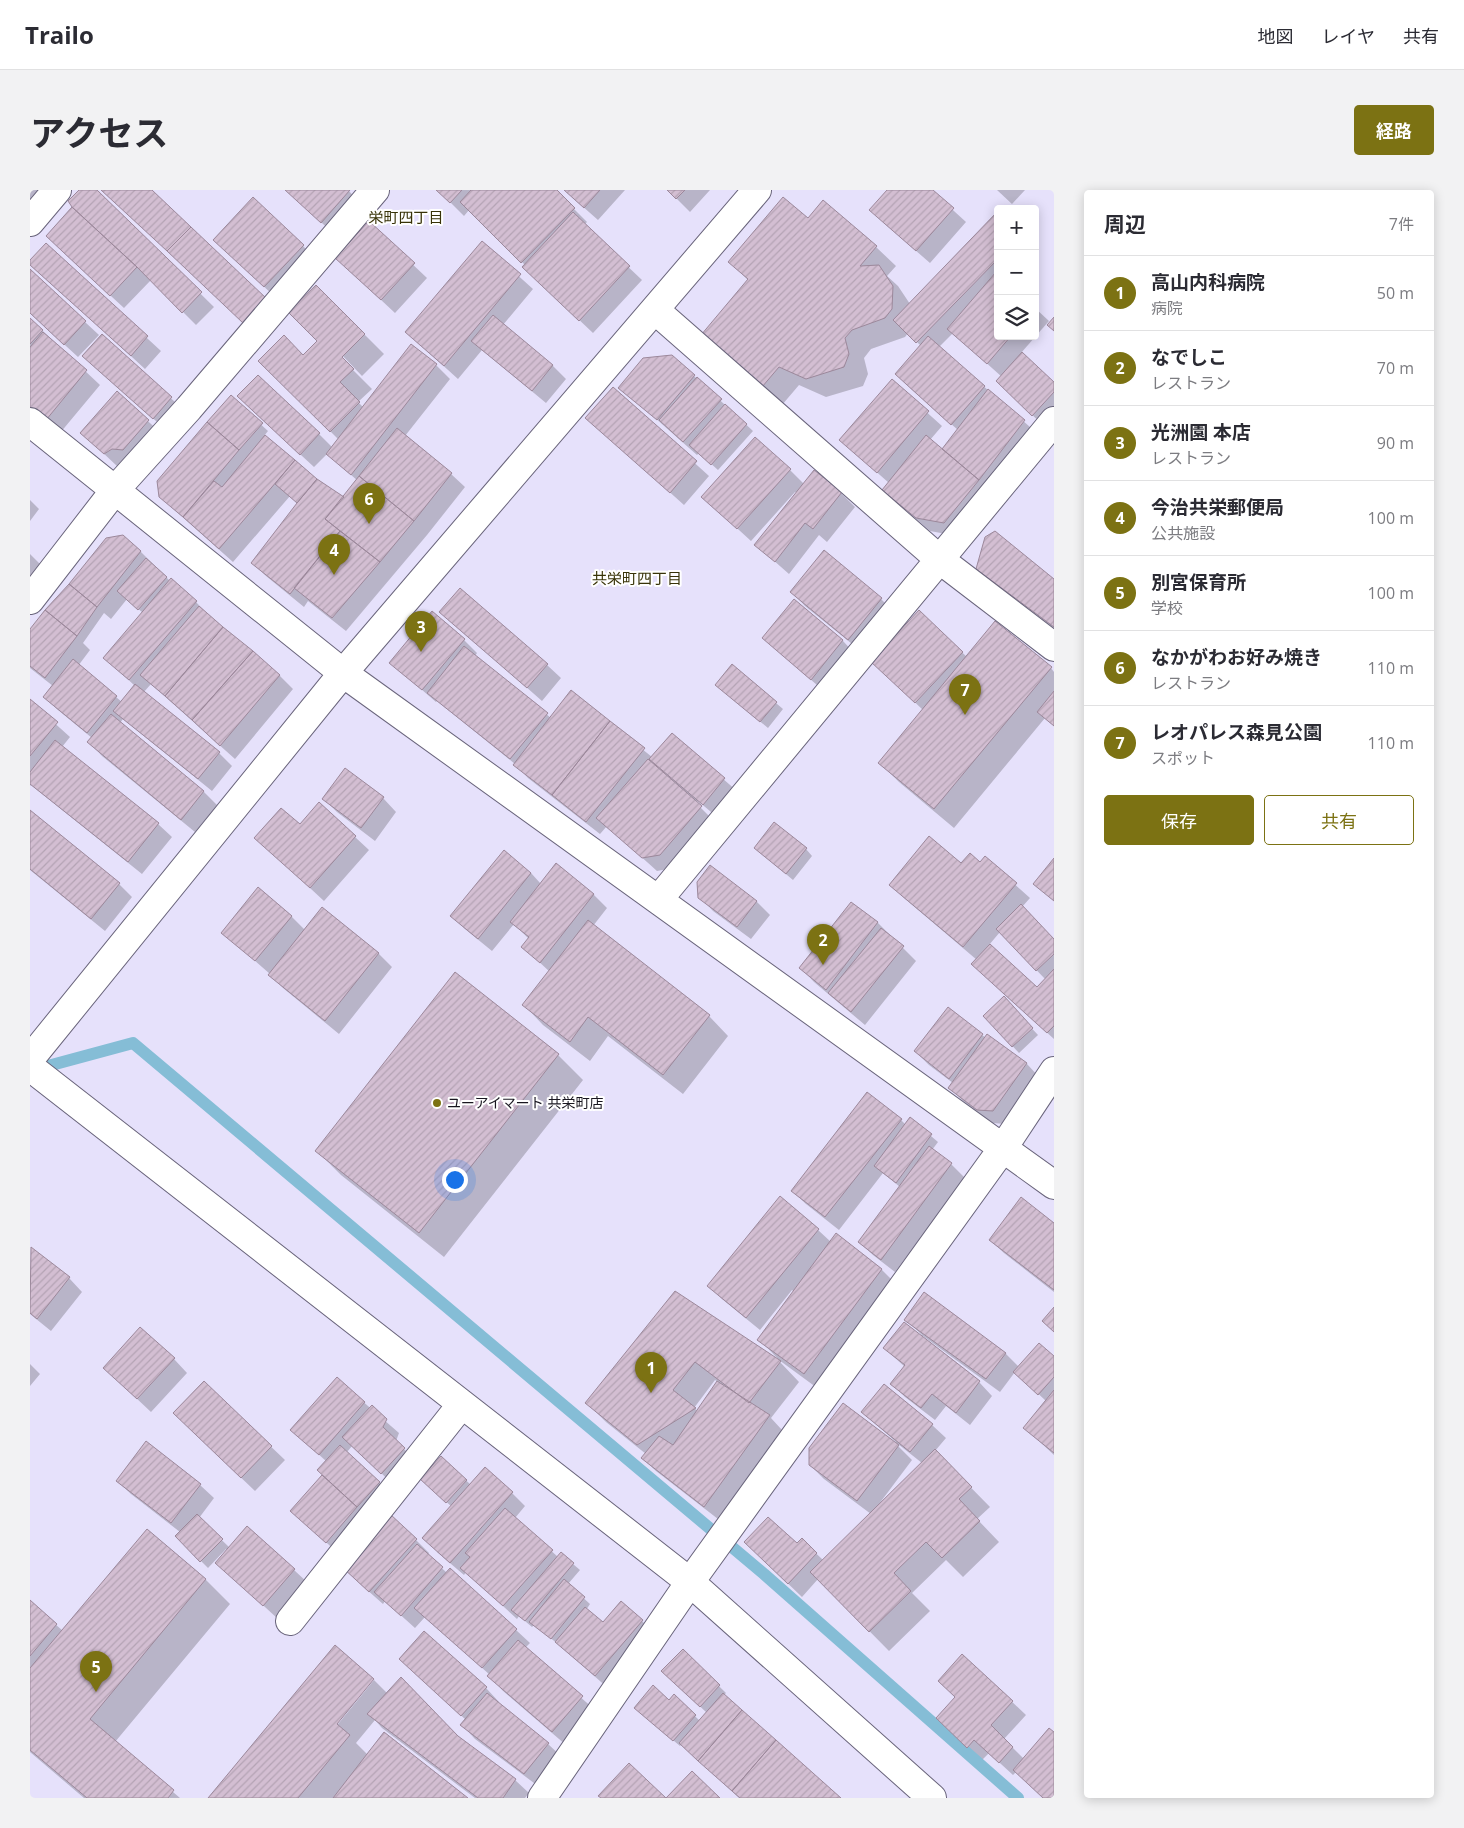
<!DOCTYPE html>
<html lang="ja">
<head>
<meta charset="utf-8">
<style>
  :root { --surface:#fff; --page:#f2f2f3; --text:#2b2b33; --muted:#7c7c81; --line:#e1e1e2; --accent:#7c7213 }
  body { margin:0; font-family:"Open Sans","Noto Sans JP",sans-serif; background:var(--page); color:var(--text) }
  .controls { position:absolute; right:15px; top:15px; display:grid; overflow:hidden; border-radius:5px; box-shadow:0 2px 12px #0003 }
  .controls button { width:45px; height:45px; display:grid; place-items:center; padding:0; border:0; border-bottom:1px solid var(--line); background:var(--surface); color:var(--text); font:25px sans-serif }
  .you { position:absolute; left:424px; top:989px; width:18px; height:18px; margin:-12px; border:4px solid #fff; border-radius:50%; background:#1a73e8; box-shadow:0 0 0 8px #1a73e833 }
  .badge { display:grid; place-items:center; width:32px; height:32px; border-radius:50%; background:var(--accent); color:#fff; font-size:16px; font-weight:700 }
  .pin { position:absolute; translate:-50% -41px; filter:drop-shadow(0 1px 2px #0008) }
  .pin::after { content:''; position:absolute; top:26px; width:18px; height:15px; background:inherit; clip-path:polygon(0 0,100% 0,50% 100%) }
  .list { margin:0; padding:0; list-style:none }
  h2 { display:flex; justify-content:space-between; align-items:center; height:65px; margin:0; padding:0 20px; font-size:21px }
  h2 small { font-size:16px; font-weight:400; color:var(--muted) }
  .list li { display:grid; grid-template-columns:32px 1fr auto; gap:15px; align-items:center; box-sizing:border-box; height:75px; padding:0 20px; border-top:1px solid var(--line) }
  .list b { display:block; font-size:19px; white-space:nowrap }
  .list p { margin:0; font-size:16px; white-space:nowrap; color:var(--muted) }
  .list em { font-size:16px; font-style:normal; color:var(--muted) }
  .actions { display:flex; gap:10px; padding:15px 20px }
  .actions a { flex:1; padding:11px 0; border:1px solid var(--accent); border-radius:5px; text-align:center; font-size:18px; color:var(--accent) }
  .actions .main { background:var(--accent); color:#fff }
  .icon { flex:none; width:28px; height:28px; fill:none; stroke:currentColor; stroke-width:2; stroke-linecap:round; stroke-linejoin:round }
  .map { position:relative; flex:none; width:1024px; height:1608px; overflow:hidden; border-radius:5px }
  header { display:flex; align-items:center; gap:30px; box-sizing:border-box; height:70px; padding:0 25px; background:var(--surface); border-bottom:1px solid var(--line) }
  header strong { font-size:24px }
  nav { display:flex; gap:28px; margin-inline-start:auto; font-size:18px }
  .intro { display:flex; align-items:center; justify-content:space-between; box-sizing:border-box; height:120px; padding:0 30px }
  h1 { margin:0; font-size:35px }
  .button { padding:12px 22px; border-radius:5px; background:var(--accent); color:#fff; font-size:18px; font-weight:700 }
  main { display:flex; gap:30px; padding:0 30px }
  aside { flex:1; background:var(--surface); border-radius:5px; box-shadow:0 2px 12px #0003 }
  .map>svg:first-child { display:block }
  .shadow { fill:#0003; fill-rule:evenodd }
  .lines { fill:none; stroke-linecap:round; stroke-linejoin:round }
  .stream { stroke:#85bdd6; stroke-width:12 }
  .building { fill:url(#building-hatch); stroke:#9c889b }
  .minor-casing { stroke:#69647b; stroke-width:30 }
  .minor { stroke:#fff; stroke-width:28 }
  .poi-dot { fill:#7c7213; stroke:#fff; stroke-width:2 }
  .labels { text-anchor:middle; stroke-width:4; stroke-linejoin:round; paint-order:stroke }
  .poi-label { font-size:14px; fill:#18161f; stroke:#fff; text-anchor:start }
  .neighbourhood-label { font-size:15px; fill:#383308; stroke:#fff }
</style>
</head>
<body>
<header>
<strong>Trailo</strong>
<nav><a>地図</a><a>レイヤ</a><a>共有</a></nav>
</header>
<div class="intro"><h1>アクセス</h1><a class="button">経路</a></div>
<main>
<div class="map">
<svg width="1024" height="1608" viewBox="0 0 1024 1608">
  <defs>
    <pattern id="building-hatch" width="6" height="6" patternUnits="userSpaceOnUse" patternTransform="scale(1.25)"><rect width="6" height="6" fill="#d3bed2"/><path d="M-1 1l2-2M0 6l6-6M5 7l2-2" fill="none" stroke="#b4a3b4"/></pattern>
  </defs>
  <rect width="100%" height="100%" fill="#e6e1fb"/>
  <path class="shadow" d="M0 0H14L2 13 0 11Z
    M51 0H65L184 117 166 135 121 90 94 118 31 60Z
    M256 0H318L332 15 305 45Z
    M408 0H525L557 32 554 35 612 90 563 143 507 90 495 75 439 20 434 26Z
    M534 0H595L568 30Z
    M638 0H680L660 22Z
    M858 0H901L936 32 900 73 854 33Z
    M967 0H995L982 14Z
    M968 23V146H1005V118L1019 131 991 163 1024 194V230L1016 238 981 205 972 187 923 143 909 157 1008 244 927 346 900 341 853 300 859 293 825 263 862 191 912 236 900 250 912 261 928 240 880 198 891 156 878 143 875 147 841 159 834 168 838 184 833 196 796 207 769 195 752 215 692 164 718 90 700 72 778 30 846 57 866 76 857 86 868 96 880 114Z
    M339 33 397 88 365 123 320 81Z
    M452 53 503 99 473 135 523 176 536 189 516 213 452 160 428 189 376 142Z
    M16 55 131 161 115 179 0 73Z
    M273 56 286 69 248 110 199 63Z
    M0 81 69 145 48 167 0 123Z
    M286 96 354 164 332 186 309 162 307 164 342 199 328 212 333 217 381 156 406 175 420 189 375 246 421 284 435 297 397 345 316 441 278 411 274 417 236 386 223 373 268 313 260 306 203 372 130 307 201 207 238 241 234 246 286 290 314 308 328 291 297 264 284 277 222 220 289 244 302 257 308 249 230 171 273 166 288 151Z
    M0 129 70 195 30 243 0 218Z
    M72 146 155 221 137 241 54 166Z
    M664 186 723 241 688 280 669 263 667 265 590 197Z
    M583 199 679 286 654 315 557 228Z
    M87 203 132 244 88 277 52 243Z
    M760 280 774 294 784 281 811 303 825 317 797 352 789 345 759 384 726 355 767 303 765 302 721 351 673 307Z
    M0 310 9 319 0 331Z
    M92 347 111 362 140 391 141 390 166 412 179 426 250 486 263 499 205 569 121 494 113 503 189 563 202 576 182 601 93 529 90 533 174 602 187 615 165 642 72 566 59 552 62 548 28 520 14 507 23 496 0 478V441ZM97 409 113 423 75 468 105 496 92 512 48 476 60 460 53 453 74 423 81 429Z
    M0 364 12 376 0 392Z
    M948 379 1024 391V439L961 393Z
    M762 402 851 409 864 422 832 462 775 416Z
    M764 411 813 451 826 465 795 502 733 448Z
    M411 422 517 475 531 488 512 511Z
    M889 422 937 467 1021 478 1024 482V536L1015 528 924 638 869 592 850 573 893 520 856 485Z
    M434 450 447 463 445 466 521 528 541 502 622 567 642 544 708 602 687 627 668 611 666 613 684 631 643 678 627 681 577 636 570 644 498 588 485 574 407 511 406 512 361 473Z
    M702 476 753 519 738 538 693 501Z
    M0 511 40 547 32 557 128 634 142 647 112 684 1 595 0 596Z
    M315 580 353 608 366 622 345 651 307 622 294 609Z
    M0 622 89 694 102 707 75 741 0 680Z
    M270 636 325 647 339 660 294 711 226 648Z
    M725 658 776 659 782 666 763 690Z
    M955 668 1000 708 992 717 1024 750V849L956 787 947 770 874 708 860 694 931 675 951 673ZM970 742 1016 790 1007 799 959 755Z
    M526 675 564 705 577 718 563 736 679 826 698 846 653 904 578 846 560 871 513 835 494 815 520 782 493 757 499 749 484 734 462 761 435 739 422 726 501 683 511 694Z
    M228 699 262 727 275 740 292 719 349 764 362 777 309 844 253 798 240 784 192 742Z
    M670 707 726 711 740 725 721 749 683 721Z
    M821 713 848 733 886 771 835 835 784 792 771 778Z
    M425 784 528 865 553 890 414 1067 311 985 287 961Z
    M980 815 1008 845 989 863 955 826Z
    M952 845 956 848 958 846 997 874 1010 888 976 934 962 933 933 911 920 898 923 893 899 875 885 861Z
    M881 929 908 952 902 960 921 974 935 988 865 1082 843 1065 829 1052 870 997 853 983 809 1040 776 1014 762 1001 871 930 876 935Z
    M1024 1035V1102L974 1063 960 1050Z
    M788 1040 801 1052 806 1045 852 1080 871 1099 794 1203 749 1170 729 1149 764 1102 762 1100 730 1140 692 1109 679 1096Z
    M1 1058 39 1088 52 1102 21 1141 0 1124Z
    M645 1103 750 1172 769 1192 741 1228 752 1240 688 1329 626 1281 612 1268 616 1264 576 1232 557 1213ZM685 1190 688 1192 668 1221 664 1218Z
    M876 1130 976 1164 989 1177 1024 1167V1265L995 1238 1016 1211 985 1182 970 1202 893 1146 892 1148 949 1192 962 1206 940 1235 916 1216 905 1230 875 1207 862 1194 875 1177 854 1158 892 1145Z
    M144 1169 157 1183 121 1222 88 1191Z
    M0 1174 10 1184 0 1196Z
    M307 1189 369 1243 366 1251 387 1272 365 1296 322 1256 317 1262 363 1306 310 1365 262 1321 294 1285 297 1272 262 1240Z
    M174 1193 255 1270 225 1301 158 1237Z
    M854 1195 902 1235 916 1248 905 1261 960 1317 947 1329 969 1352 933 1387 916 1370 882 1403 900 1421 859 1461 788 1389 772 1407 729 1366 767 1355 772 1350 793 1370 841 1324 794 1289 780 1275 865 1254 866 1252 832 1222ZM868 1254 892 1273 850 1315 849 1314 882 1270 867 1255Z
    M412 1268 441 1295 482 1303 495 1316 485 1328 528 1367 543 1374 550 1380 538 1394 560 1414 556 1420 573 1434 612 1431 625 1444 579 1499 528 1454 504 1435 502 1437 489 1426 487 1429 436 1382 434 1385 407 1362 422 1317 399 1296Z
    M87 1291 170 1295 184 1308 169 1328 200 1358 264 1380 278 1393 247 1428 187 1373 198 1360 196 1359 178 1378 146 1346 150 1342 101 1304Z
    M117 1340 176 1390 200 1414 85 1552 150 1608H54L0 1562V1412L33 1441Z
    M386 1350 399 1363 398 1365 417 1383 486 1440 500 1453 495 1458 565 1520 536 1555 472 1500 460 1485 395 1427 385 1438 355 1411 353 1414 327 1391Z
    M653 1461 696 1503 694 1505 809 1608H709L652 1554 650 1556 612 1524 639 1512 644 1506 670 1531 677 1523 640 1488Z
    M933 1465 996 1525 974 1549 994 1569 1024 1544V1608H1013L986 1582 983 1585 959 1563 952 1570 921 1541Z
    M370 1469 456 1498 469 1512 468 1513 518 1554 532 1567 508 1596 445 1549 432 1535 436 1530Z
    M344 1490 358 1504 429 1548 485 1590 499 1603 495 1608H445L352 1538 345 1530 326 1553 338 1565 436 1608H179L302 1538 304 1539Z"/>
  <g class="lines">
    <path class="stream" d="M3 880 103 853 734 1384 988 1608"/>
  </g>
  <path class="building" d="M49 0H67L172 102 152 123 107 77 42 17 38 11Z
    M71 0H122L161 37 137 61Z
    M255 0H320L291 33Z
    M406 0H432L420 13Z
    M441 0H527L545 18 491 73 430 12Z
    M534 0H570L554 18Z
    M637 0H655L646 9Z
    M857 0H903L924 18 886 61 839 20Z
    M223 7 274 55 234 97 183 50Z
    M753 7 778 28 793 10 847 56 830 76 849 75 863 96 862 119 855 128 822 140 815 148 819 164 814 177 776 189 749 177 732 197 671 145 718 89 698 72Z
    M42 17 107 77 80 106 16 46Z
    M968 21V69L886 153 863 130Z
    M543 22 600 76 549 131 492 77Z
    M339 31 385 73 351 110 305 68Z
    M161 37 236 108 213 133 137 61Z
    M452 51 491 84 414 176 375 142Z
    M16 53 118 146 101 166 0 75V70Z
    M0 79 56 131 34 155 0 123Z
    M966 82 968 83V146H981L957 174 917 139Z
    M286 95 335 144 312 167 324 179 310 192 330 212 300 242 228 171 254 145 273 165 287 151 258 122Z
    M463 125 523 175 502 201 441 151Z
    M1024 127V141L1017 135Z
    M0 128 13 140 0 154Z
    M13 142 57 180 16 230 0 217V157Z
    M72 144 142 207 123 229 52 166Z
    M898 146 955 196 921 235 865 184Z
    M381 154 407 174 321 285 296 264Z
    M992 162 1024 192V202L1002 226 966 191Z
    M642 165 665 185 627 230 588 198 613 168Z
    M228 185 290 243 270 265 207 206Z
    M667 187 692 209 653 252 629 230Z
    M862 189 899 221 847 283 809 250Z
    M583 197 667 271 640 303 555 228Z
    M958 199 995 230 949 290 912 259Z
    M87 201 119 230 93 260 82 259 74 264 50 243Z
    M201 205 233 233 209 260 177 232Z
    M695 214 717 234 681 275 659 255Z
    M177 232 209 260 153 327 129 307 127 291Z
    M367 238 422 283 384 331 329 286Z
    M235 245 265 270 189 359 153 327 184 291 192 297Z
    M896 245 949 290 914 333 886 328 852 300Z
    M725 247 761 279 707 339 671 307Z
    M265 270 287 289 267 313 245 294Z
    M784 280 812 302 783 339 775 333 745 372 724 355Z
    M329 286 384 331 350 372 295 329Z
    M287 289 314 307 295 329 310 341 260 404 221 373 267 313Z
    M310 341 350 372 302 428 264 398Z
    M965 341 1024 389V437L946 379 955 347Z
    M93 345 111 361 67 417 39 394 76 348Z
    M794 360 852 408 818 450 760 402Z
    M116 368 137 387 108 420 87 401Z
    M141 388 167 411 99 490 73 468Z
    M39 394 67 417 47 446 15 420Z
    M430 398 518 474 497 498 409 422Z
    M764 409 813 450 781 490 732 448Z
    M169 416 193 437 135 506 110 485Z
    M15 420 47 446 15 488 0 476V439Z
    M889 420 933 462 885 513 841 472Z
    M402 421 435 449 392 500 359 473Z
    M965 431 1022 477 904 619 848 573Z
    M193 437 223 461 162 530 135 506Z
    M434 456 518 523 480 569 397 503Z
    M223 461 250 485 190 556 162 530Z
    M43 469 87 506 57 543 13 507Z
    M702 474 747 512 730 532 685 495Z
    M105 494 190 562 168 589 83 521Z
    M541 500 580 531 522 605 483 575Z
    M1024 501V536L1007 522Z
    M0 509 28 532 0 566Z
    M81 524 174 601 151 630 57 552Z
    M580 531 615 558 556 632 522 605Z
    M642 543 695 588 673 615 619 569Z
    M25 550 129 633 98 672 0 594V582Z
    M618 569 672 616 630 665 612 668 566 628Z
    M315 578 354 607 331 638 292 609Z
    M289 612 326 646 280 698 224 648 251 618 270 634Z
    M0 620 90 693 61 729 0 679Z
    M744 632 777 658 756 684 724 658Z
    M899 646 931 673 940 663 950 672 955 666 987 693 933 757 859 695Z
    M474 660 501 683 448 749 420 726Z
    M1024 668V711L1003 694Z
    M526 673 564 704 510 773 491 757 499 747 480 732Z
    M680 675 727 711 707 737 668 708 667 692Z
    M228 697 262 726 225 771 191 743Z
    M821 712 848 732 796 800 769 778Z
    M991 714 1024 749V764L1006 781 966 739Z
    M292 717 349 763 295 831 238 785Z
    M558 730 680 825 633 885 558 827 540 852 492 815Z
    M851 738 874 756 821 822 798 803Z
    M960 754 1007 797 1024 779V836L1017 843 941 774Z
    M425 782 529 864 389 1043 285 961Z
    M974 806 1003 838 982 857 953 826Z
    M918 817 953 844 919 889 884 861Z
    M957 844 997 873 963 921 947 920 918 898Z
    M837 902 872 929 795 1027 761 1001Z
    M880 927 902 944 866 993 844 976Z
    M899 956 922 973 851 1070 828 1052Z
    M750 1006 789 1039 716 1128 677 1096Z
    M991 1007 1024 1033V1100L959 1050Z
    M806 1043 852 1079 774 1184 727 1150Z
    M1 1057 40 1087 7 1129 0 1123Z
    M645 1101 751 1171 719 1213 665 1172 643 1200 666 1218 607 1255 555 1213Z
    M894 1102 976 1163 956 1189 874 1130Z
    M1024 1117V1142L1012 1131Z
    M874 1132 950 1191 926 1223 902 1204 891 1218 860 1194 875 1175 853 1158Z
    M110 1137 145 1168 107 1209 73 1178Z
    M1009 1153 1024 1166V1187L1008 1205 983 1182Z
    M307 1187 335 1212 289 1265 260 1240Z
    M174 1191 242 1256 211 1288 143 1223Z
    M687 1191 740 1225 674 1317 611 1268 629 1246 643 1255Z
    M854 1194 903 1234 880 1262 831 1222Z
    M1024 1200V1263L993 1238Z
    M813 1213 869 1255 827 1311 779 1275V1258Z
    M342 1215 357 1229 353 1237 375 1258 351 1284 312 1247Z
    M116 1251 171 1294 141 1333 86 1291Z
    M310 1255 350 1292 327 1317 287 1280Z
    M905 1259 942 1297 929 1309 950 1331 912 1368 896 1352 864 1383 881 1401 839 1442 780 1382Z
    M411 1266 437 1290 416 1313 390 1289Z
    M455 1277 483 1302 420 1373 392 1348Z
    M292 1285 327 1317 296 1353 260 1321Z
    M475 1318 523 1360 473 1416 430 1378 440 1367 435 1363Z
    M167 1324 193 1349 170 1372 145 1346Z
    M360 1324 387 1349 339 1402 312 1377Z
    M738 1327 767 1353 772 1348 787 1363 758 1394 714 1352Z
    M217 1336 265 1379 233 1416 185 1373Z
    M117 1339 176 1389 60 1529 144 1600 138 1608H57L0 1560V1478Z
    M387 1354 413 1377 371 1426 344 1402Z
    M531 1362 544 1373 495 1431 481 1420Z
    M420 1378 487 1439 452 1478 384 1418Z
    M534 1389 555 1407 521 1449 499 1432Z
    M0 1410 27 1434 0 1466Z
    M591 1411 613 1430 565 1486 525 1452 555 1417 573 1432Z
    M394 1441 457 1497 431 1526 369 1469Z
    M488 1450 553 1506 522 1542 457 1486Z
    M305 1455 344 1489 307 1534 320 1545 268 1608H178Z
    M653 1459 690 1495 670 1517 631 1481Z
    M932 1464 983 1511 961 1535 983 1557 969 1573 944 1550 937 1558 906 1528 925 1507 908 1491Z
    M371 1487 428 1546 486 1589 473 1608H448L337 1524Z
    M623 1495 639 1510 644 1504 666 1525 643 1551 604 1518Z
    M457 1503 519 1553 494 1584 430 1535Z
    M693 1503 712 1520 668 1571 649 1553Z
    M712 1520 746 1550 702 1601 668 1571Z
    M1019 1538 1024 1542V1608H1013L983 1580Z
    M354 1542 438 1608H303Z
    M746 1550 811 1608H710L702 1601Z
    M599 1573 636 1608H571L568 1606Z
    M662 1581 690 1608H636Z"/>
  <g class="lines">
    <defs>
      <path id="minor" d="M0 32 27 0
        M625 120 909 369 1024 457
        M0 232 313 483 1024 995
        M0 410 85 300 159 218 345 0
        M628 710 1024 231
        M0 869 313 483 727 0
        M0 877 660 1392 902 1608
        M260 1431 432 1214
        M512 1608 660 1392 973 958 1024 881"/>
    </defs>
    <use href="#minor" class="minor-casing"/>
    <use href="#minor" class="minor"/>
  </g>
  <circle class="poi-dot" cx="407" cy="913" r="5"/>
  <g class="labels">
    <g class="poi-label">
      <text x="417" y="918">ユーアイマート 共栄町店</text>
    </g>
    <g class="neighbourhood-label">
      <text x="376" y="33">栄町四丁目</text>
      <text x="607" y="394">共栄町四丁目</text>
    </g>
  </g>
</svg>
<div class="controls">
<button>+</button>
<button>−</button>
<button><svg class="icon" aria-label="layers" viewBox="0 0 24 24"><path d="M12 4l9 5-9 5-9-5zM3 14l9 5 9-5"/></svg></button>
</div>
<div class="you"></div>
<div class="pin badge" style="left:621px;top:1203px">1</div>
<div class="pin badge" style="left:793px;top:775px">2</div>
<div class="pin badge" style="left:391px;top:462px">3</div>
<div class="pin badge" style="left:304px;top:385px">4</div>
<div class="pin badge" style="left:66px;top:1502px">5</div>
<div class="pin badge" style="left:339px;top:334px">6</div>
<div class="pin badge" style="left:935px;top:525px">7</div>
</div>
<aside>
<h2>周辺<small>7件</small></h2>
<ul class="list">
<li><span class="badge">1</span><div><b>高山内科病院</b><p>病院</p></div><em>50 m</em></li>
<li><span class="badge">2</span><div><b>なでしこ</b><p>レストラン</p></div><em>70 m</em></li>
<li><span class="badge">3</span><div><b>光洲園 本店</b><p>レストラン</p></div><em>90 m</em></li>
<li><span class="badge">4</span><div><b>今治共栄郵便局</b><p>公共施設</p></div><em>100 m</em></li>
<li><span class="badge">5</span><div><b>別宮保育所</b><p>学校</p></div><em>100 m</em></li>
<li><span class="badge">6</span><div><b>なかがわお好み焼き</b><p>レストラン</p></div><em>110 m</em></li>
<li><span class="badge">7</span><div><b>レオパレス森見公園</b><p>スポット</p></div><em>110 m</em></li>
</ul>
<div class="actions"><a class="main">保存</a><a>共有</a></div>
</aside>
</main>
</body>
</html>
